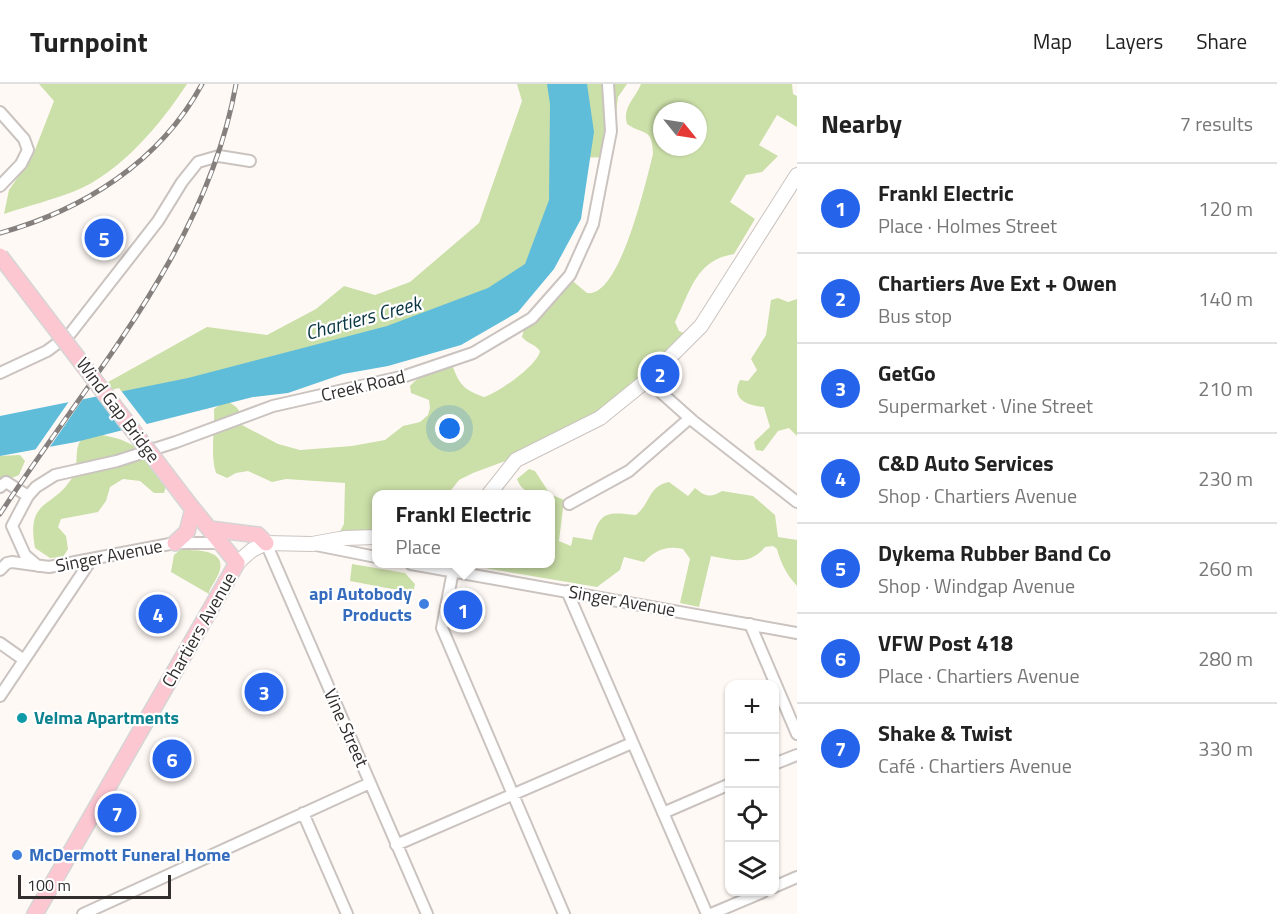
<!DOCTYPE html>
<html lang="en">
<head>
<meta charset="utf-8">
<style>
  :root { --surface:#fff; --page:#f2f2f2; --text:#222; --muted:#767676; --line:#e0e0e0; --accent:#2563eb }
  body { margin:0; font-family:"Titillium Web",sans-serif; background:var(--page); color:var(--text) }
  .controls { position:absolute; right:18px; bottom:18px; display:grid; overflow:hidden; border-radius:12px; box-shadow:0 2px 4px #0004 }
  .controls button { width:54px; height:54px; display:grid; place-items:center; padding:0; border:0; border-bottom:2px solid var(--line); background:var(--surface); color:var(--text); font:30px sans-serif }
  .compass { position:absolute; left:653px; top:18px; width:54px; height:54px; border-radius:50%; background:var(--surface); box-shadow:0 2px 4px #0004; rotate:120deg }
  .scale { position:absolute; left:18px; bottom:15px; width:153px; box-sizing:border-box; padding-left:6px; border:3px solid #312e2d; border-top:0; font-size:16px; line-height:21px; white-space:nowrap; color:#312e2d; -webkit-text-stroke:4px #fff; paint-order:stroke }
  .you { position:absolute; left:450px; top:345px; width:21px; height:21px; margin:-15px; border:4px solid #fff; border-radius:50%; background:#1a73e8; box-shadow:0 0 0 9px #1a73e833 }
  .badge { display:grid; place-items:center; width:39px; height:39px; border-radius:50%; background:var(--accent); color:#fff; font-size:20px; font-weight:700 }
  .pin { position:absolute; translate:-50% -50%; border:3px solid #fff; box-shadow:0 2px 6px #0006 }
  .popup { position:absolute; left:372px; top:406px; width:183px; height:78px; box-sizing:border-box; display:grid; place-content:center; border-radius:12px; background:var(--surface); filter:drop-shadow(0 2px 4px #0005); font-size:20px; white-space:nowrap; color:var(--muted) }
  .popup b { font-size:22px; color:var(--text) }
  .popup::after { content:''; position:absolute; left:50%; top:100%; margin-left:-12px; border:12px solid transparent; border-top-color:var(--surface) }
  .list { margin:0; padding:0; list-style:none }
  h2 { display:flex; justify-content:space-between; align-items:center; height:78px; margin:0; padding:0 24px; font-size:26px }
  h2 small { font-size:20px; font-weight:400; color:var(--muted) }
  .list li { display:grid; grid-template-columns:39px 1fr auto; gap:18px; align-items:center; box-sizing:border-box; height:90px; padding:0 24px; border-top:2px solid var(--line) }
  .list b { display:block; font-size:22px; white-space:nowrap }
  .list p { margin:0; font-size:20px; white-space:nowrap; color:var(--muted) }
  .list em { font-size:20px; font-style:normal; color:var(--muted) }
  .icon { flex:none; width:33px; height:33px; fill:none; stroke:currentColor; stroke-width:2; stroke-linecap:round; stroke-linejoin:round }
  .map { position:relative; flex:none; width:797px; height:830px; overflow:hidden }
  header { display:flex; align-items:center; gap:36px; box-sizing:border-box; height:84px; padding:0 30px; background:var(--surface); border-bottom:2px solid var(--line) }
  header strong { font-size:28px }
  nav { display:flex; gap:33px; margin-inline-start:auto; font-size:21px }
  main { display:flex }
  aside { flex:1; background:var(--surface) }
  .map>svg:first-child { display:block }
  .green { fill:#cbdfa8; fill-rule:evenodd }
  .water { fill:#5fbdda }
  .pier { fill:#fff9f5 }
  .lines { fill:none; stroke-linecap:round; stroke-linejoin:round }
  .street-casing { stroke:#cac3bf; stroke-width:14 }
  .secondary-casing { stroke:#cac3bf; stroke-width:16 }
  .primary-casing { stroke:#d6d5d5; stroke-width:18 }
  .street { stroke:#fff; stroke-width:10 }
  .secondary { stroke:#fff; stroke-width:14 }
  .primary { stroke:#fdc7d2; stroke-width:15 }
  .rail-casing { stroke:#85807e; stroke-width:5 }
  .rail { stroke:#fff; stroke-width:3; stroke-dasharray:9; stroke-linecap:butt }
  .primary-bridge-casing { stroke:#d6d5d5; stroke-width:18; stroke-linecap:butt }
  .primary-bridge { stroke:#fdc7d2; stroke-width:15 }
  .shop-dot { fill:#3f7fe0; stroke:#fff; stroke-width:2 }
  .culture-dot { fill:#0f9aa8; stroke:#fff; stroke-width:2 }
  .labels { text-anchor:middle; stroke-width:4.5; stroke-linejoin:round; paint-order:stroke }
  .street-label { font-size:18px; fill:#312e2d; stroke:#fff }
  .shop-label { font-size:18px; font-weight:bold; fill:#366cbe; stroke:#fff; text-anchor:end }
  .culture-label { font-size:18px; font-weight:bold; fill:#0d838f; stroke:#fff; text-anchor:start }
  .water-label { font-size:20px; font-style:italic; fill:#0a3743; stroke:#fff }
</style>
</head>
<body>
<header>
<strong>Turnpoint</strong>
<nav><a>Map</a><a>Layers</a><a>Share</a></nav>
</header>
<main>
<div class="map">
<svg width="797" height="830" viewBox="0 0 797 830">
  <rect width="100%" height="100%" fill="#fff9f5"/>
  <path class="green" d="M39 0H187C161 40 120 89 75 107 52 116 28 122 4 130L9 106 33 71 54 17Z
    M517 0H627L618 13 611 73 571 74 544 170 494 231 111 320 101 302 207 243 267 251 316 225 344 202 375 211 410 198 479 139 522 17Z
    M641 0H792L793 10 797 12V43L777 31 759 61 778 72 762 88 746 91 730 118 755 135 734 170C696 176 691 206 675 238L679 247 689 251 601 329 511 375 473 389 459 396 448 410H376V451L337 453 344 440 345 399 286 395 272 398 248 387 236 389 227 394 216 389C210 370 215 346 214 325L225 317C239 322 241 327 242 341L278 360 300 366 352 362 385 356 403 342 420 338 428 331 430 324 429 316 411 309 410 302C421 289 437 287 453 283 460 302 465 306 484 313 498 309 538 281 540 267 535 260 528 260 522 253L524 245 569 194 587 209C620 214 646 97 653 70 652 43 645 52 627 40 622 23 635 15 641 0ZM662 27H698V63H662Z
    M778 214 788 218 797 215V352L789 344 778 347 763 367 756 366 754 358 770 343 764 323C748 322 730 315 740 296L748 297 757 286 751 275 766 251 771 216Z
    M90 349C138 356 137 363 167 399L164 409H154L140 397 123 395 110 403 106 417 98 428 61 435 58 443 66 452 68 465 63 473 50 474 35 464C26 414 52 426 72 394 82 377 69 359 90 349Z
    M20 371 25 377 19 391 0 399V372Z
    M529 385 535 387 550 410 564 416 559 457 571 462 573 453 592 456C600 427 607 428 636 431 651 419 648 402 669 398L688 412 695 404C706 413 710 414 722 407L753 412 775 431 778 453 797 456V502C787 491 781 480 777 465L773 462 765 463C749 482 733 476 711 472L699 523 680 519 690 475 683 465C667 461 655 466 644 478L624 473 620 486 597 503 461 480H550V410C535 410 523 411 517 395Z
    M180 466C198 466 233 465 216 495 214 500 209 504 209 510L171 488 174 471Z
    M352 480 405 489 415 500 413 509 350 497Z"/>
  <path class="water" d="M547 0H587L594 48 581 135 554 185 518 228 461 261 388 282 343 290 288 309 253 313 76 358 0 372V332L188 294 387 242 488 204 525 180 549 116 550 20Z"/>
  <path class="pier" d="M119 304 149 343 124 349 96 310Z
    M85 312 47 367 33 369 70 316Z"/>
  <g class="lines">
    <defs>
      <path id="street" d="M0 28 24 55 28 66 21 80 0 102
        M0 289 47 267 70 250 158 137 182 98 198 78 219 72 250 77
        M647 296 693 337 797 418
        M0 403 6 398 28 412
        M569 420 629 387 690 334
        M266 459 427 830
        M316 461 376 473
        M411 480 797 549
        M38 482 25 471 12 442 28 412 36 403 55 391 117 377 176 358 273 322 405 292 473 269 532 234 570 191 593 140 611 47 608 0
        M0 486 7 479 12 478 49 483 175 459H222
        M453 487 442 544 564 830
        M567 507 707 830
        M750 540 797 650
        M0 559 24 576
        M0 612 91 476
        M774 680 797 671
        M303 729 347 830
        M663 729 730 700
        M396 761 632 659
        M774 803 797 793
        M83 830 370 699
        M711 830 763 808"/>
      <path id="secondary" d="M489 410 516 376 600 334 647 296 701 242 797 91
        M237 479 252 466 266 459 312 460 345 454 376 453"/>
      <path id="primary" d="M210 445 258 451 266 459
        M175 459 187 448 193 425
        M35 830 237 479 189 420"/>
    </defs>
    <use href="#street" class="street-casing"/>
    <use href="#secondary" class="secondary-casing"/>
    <use href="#primary" class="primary-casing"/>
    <use href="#street" class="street"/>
    <use href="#secondary" class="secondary"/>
    <use href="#primary" class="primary"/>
    <defs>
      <path id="rail" d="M0 149C83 126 160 78 202 0
        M0 430C89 293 207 165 236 0"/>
    </defs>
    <use href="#rail" class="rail-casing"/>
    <use href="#rail" class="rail"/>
    <defs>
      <path id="primary-bridge" d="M0 172 189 420"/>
    </defs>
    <use href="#primary-bridge" class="primary-bridge-casing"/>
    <use href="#primary-bridge" class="primary-bridge"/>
  </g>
  <g class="shop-dot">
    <circle cx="424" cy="520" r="6"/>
    <circle cx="17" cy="771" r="6"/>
  </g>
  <circle class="culture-dot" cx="22" cy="634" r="6"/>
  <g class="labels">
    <g class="street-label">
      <text transform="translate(363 302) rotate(-13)" y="6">Creek Road</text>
      <text transform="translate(118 326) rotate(53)" y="6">Wind Gap Bridge</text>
      <text transform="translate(109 472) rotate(-11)" y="6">Singer Avenue</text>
      <text transform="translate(622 517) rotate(10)" y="6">Singer Avenue</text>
      <text transform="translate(199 546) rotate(-60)" y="6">Chartiers Avenue</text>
      <text transform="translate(346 644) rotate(66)" y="6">Vine Street</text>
    </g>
    <g class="shop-label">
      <text x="412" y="516">api Autobody<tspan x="412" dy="21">Products</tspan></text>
      <text x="29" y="777" text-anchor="start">McDermott Funeral Home</text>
    </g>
    <g class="culture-label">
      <text x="34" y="640">Velma Apartments</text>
    </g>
    <g class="water-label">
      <text transform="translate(363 234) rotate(-15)" y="7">Chartiers Creek</text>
    </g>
  </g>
</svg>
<div class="controls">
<button>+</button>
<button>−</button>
<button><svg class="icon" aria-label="locate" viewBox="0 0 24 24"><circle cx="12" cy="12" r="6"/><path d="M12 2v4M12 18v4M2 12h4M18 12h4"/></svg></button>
<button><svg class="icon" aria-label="layers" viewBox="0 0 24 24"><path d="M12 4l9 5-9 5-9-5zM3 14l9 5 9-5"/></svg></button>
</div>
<svg class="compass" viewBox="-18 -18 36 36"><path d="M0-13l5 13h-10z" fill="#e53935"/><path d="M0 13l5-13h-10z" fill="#767676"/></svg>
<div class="scale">100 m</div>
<div class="you"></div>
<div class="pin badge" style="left:463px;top:526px">1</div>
<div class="popup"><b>Frankl Electric</b>Place</div>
<div class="pin badge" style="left:660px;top:290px">2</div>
<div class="pin badge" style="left:264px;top:608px">3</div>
<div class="pin badge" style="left:158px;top:530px">4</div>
<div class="pin badge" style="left:104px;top:154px">5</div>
<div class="pin badge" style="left:172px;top:675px">6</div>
<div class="pin badge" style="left:117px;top:729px">7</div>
</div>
<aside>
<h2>Nearby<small>7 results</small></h2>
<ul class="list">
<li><span class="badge">1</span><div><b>Frankl Electric</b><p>Place · Holmes Street</p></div><em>120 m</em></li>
<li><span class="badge">2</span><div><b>Chartiers Ave Ext + Owen</b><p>Bus stop</p></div><em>140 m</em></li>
<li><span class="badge">3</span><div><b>GetGo</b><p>Supermarket · Vine Street</p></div><em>210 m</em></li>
<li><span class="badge">4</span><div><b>C&amp;D Auto Services</b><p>Shop · Chartiers Avenue</p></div><em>230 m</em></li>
<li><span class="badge">5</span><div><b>Dykema Rubber Band Co</b><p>Shop · Windgap Avenue</p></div><em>260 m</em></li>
<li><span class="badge">6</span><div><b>VFW Post 418</b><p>Place · Chartiers Avenue</p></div><em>280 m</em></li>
<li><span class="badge">7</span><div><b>Shake &amp; Twist</b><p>Café · Chartiers Avenue</p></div><em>330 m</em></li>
</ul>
</aside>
</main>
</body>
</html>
